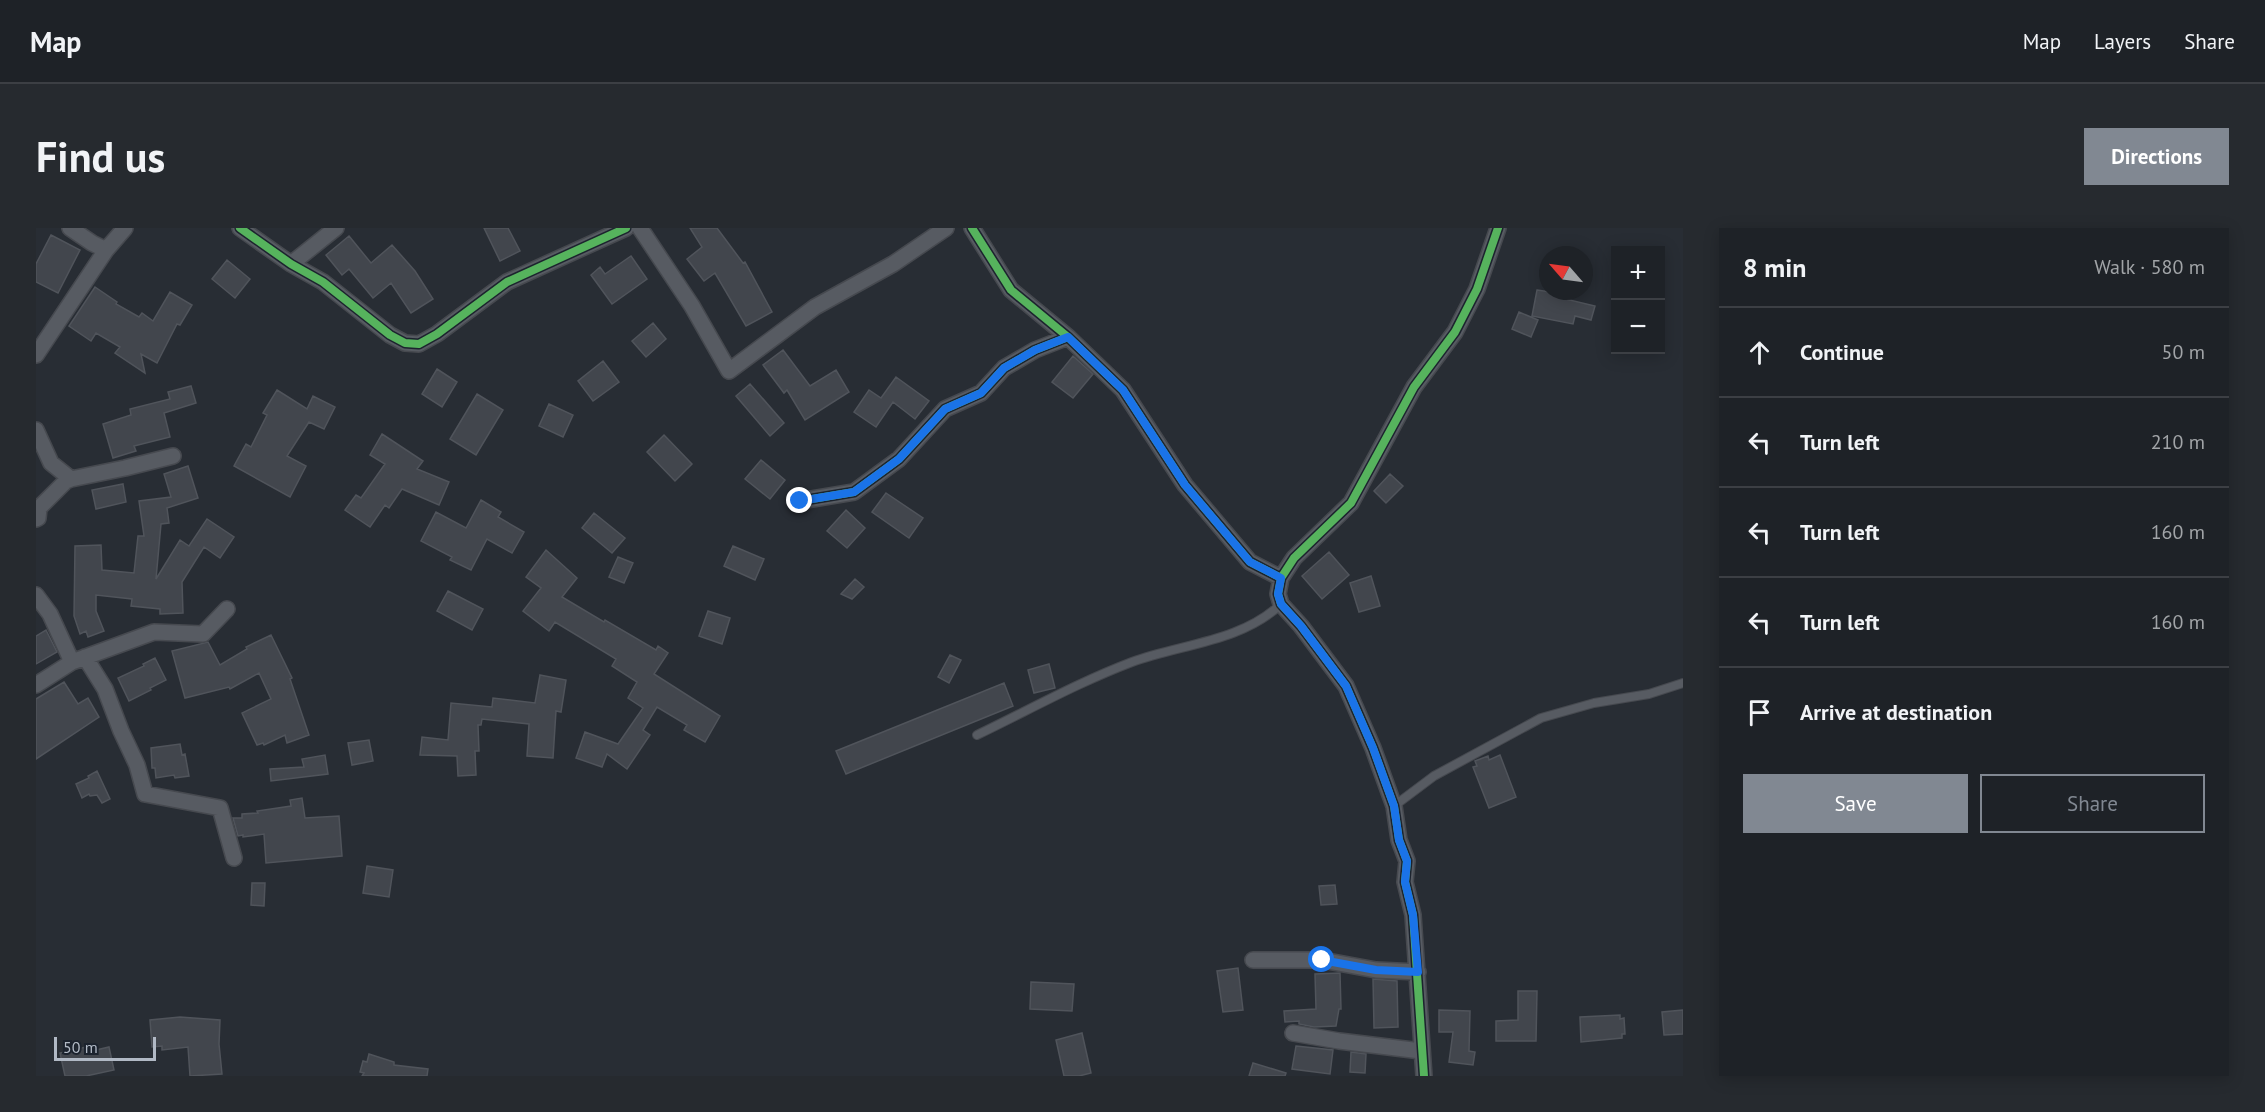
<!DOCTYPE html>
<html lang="en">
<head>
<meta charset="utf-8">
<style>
  :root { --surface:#1e2227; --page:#262a2f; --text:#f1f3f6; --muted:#a1a4a7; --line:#3c3f44; --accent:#818892 }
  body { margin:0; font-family:"PT Sans",sans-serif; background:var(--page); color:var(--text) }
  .controls { position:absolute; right:18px; top:18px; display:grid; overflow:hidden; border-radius:0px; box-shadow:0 3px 15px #0003 }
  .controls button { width:54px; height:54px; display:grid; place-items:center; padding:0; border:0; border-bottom:2px solid var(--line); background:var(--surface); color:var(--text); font:30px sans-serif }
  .compass { position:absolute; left:1503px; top:18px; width:54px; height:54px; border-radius:50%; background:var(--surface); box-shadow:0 3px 15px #0003; rotate:298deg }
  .scale { position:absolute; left:18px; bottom:15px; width:102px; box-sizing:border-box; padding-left:6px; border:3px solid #b1b9c5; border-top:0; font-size:16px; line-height:21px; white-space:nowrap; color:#b1b9c5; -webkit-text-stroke:4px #1c232e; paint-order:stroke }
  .stop { position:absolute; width:18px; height:18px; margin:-14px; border:4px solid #1a73e8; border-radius:50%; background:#fff }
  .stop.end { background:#1a73e8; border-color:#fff; box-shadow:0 2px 6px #0008 }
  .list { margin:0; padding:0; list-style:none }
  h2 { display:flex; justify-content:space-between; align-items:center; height:78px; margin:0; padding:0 24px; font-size:26px }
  h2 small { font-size:20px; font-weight:400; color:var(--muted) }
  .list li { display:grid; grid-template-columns:39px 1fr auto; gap:18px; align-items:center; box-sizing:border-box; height:90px; padding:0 24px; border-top:2px solid var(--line) }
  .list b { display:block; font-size:22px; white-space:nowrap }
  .list em { font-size:20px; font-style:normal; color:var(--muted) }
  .actions { display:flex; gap:12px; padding:18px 24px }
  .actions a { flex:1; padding:14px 0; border:2px solid var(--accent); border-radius:0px; text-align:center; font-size:21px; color:var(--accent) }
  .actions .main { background:var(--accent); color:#fff }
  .icon { flex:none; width:33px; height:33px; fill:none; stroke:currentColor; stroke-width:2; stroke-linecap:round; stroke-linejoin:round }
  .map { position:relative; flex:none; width:1647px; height:848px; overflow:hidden; border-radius:0px }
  header { display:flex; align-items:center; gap:36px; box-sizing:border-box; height:84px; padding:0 30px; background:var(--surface); border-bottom:2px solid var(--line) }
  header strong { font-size:28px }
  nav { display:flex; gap:33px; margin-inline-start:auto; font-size:21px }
  .intro { display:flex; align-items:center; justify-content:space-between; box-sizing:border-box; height:144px; padding:0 36px }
  h1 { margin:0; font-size:42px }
  .button { padding:15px 27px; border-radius:0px; background:var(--accent); color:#fff; font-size:21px; font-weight:700 }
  main { display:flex; gap:36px; padding:0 36px }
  aside { flex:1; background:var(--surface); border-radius:0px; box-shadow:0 3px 15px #0003 }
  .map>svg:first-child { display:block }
  .building { fill:#42464d; stroke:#50545b; stroke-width:1.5 }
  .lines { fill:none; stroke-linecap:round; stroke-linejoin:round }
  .lane-casing { stroke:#46494f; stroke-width:10 }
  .street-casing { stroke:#46494f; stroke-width:18 }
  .lane { stroke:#575b62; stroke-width:8 }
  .street { stroke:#575b62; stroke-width:15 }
  .cycleway-casing { stroke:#1c232e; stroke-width:11 }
  .cycleway { stroke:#56b35d; stroke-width:8 }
  .route { stroke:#1a73e8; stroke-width:8 }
</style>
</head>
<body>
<header>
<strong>Map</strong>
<nav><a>Map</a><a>Layers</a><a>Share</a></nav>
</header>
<div class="intro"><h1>Find us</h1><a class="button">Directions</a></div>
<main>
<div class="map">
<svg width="1647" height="848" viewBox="0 0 1647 848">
  <rect width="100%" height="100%" fill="#282d34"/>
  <path class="building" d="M448 0H472L484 23 464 33Z
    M654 0H681L707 35 709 34 736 84 710 98 679 45 668 53 651 31 666 19Z
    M15 7 44 22 22 65 0 54V36Z
    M313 8 335 35 356 17 379 43 397 71 375 85 355 55 337 70 313 41 306 47 290 27Z
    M595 28 611 51 576 76 555 47 564 39 569 46Z
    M191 32 214 51 199 70 176 51Z
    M59 59 81 74 80 76 103 89 106 85 117 93 134 64 156 77 144 97 141 96 121 135 105 126 109 145 79 125 84 119 60 105 55 113 33 98Z
    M1501 62 1522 65 1521 69 1559 78 1555 92 1539 88 1537 96 1496 88Z
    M1483 84 1502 92 1495 109 1476 101Z
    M617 95 630 111 610 129 596 113Z
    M747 122 774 158 800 142 813 164 769 192 751 162 748 165 727 137Z
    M1037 128 1057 146 1037 170 1016 154Z
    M567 133 583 154 557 173 542 153Z
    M401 141 421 154 406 179 386 166Z
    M860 149 893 173 879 191 857 174 840 199 818 184 833 162 845 170Z
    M714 156 748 195 734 208 700 168Z
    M155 158 160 175 128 185 134 209 98 218 100 223 77 230 67 196 95 187 94 181 134 171 132 164Z
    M241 162 271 181 277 168 299 179 288 201 273 194 251 228 270 238 254 269 198 238 210 216 215 219 231 187 227 185Z
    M441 166 467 182 440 227 414 211Z
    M513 176 537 187 527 209 503 198Z
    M346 206 387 233 381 241 413 254 403 277 366 261 353 280 349 277 334 299 309 282 320 267 325 270 349 236 334 227Z
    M628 207 656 236 639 253 611 224Z
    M725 232 749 252 734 271 709 251Z
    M152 238 162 270 131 280 133 295 125 296 120 351 144 312 153 318 171 291 198 309 184 330 168 319 146 354 147 385 124 386V381L95 378 96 371 60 367V383L68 403 52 409 50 403 44 406 38 388 39 318 65 317 66 342 98 345 102 308H108L103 273 135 269 128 246Z
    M1354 246 1367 258 1350 275 1338 263Z
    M87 256 90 274 60 281 56 262Z
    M850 265 887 290 873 310 836 284Z
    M445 272 465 284 462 289 488 304 476 325 451 311 435 342 414 332 416 329 385 313 400 284 430 300Z
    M810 282 829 300 811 320 791 303Z
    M558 285 589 310 576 325 546 300Z
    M697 318 728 331 719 352 688 338Z
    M510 322 541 350 526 369 568 394 569 392 620 422 622 418 632 425 618 446 684 488 669 514 648 502 651 497 621 479 607 502 614 507 591 541 571 526 566 539 540 530 549 504 582 516 607 480 592 470 601 454 576 438 580 431 519 394 513 403 487 383 505 360 490 349Z
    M1293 324 1313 347 1286 371 1266 348Z
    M582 329 597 335 588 355 573 349Z
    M1335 348 1344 378 1323 384 1314 355Z
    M819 351 828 359 816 371 805 366Z
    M412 363 447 381 436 402 401 383Z
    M672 383 694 390 686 416 663 408Z
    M10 402 21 424 0 436V408Z
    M235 407 256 450 254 451 273 507 251 515 249 507 228 517 227 515 221 517 206 485 235 471 223 445 194 461 193 459 149 470 136 423 172 414 184 437 211 421 210 419Z
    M914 427 925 432 913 455 902 449Z
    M119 430 130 452 114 460 115 462 93 473 82 450 108 438 107 436Z
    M1013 436 1019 460 998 465 992 442Z
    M504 447 530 452 525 484 520 483 517 530 491 528 493 496 446 491 445 497H442L443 523H439L440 547 422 548 421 528 384 527 386 509 412 512 415 475 456 479 457 470 499 475Z
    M28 454 42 476 52 470 63 489 0 531V471Z
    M968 455 977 478 810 546 800 523Z
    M333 512 337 533 316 537 312 515Z
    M144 516 146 527 149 526 153 548 139 550 138 547 120 550 119 540H116L115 520Z
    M289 527 292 546 235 553 234 541 268 539 266 531Z
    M1464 527 1480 569 1453 580 1437 539 1441 538 1439 533 1452 528 1453 532Z
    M61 543 74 571 66 575 61 567 54 568 53 566 46 570 40 556 53 550 52 548Z
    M266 570 269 590 303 588 306 628 230 635 228 606 207 609V607L202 608 197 590H206V586L222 585 221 583 255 578 254 572Z
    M331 638 357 642 353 669 327 665Z
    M216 655H229L228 678 215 677Z
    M1299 657 1301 676 1285 677 1283 658Z
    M1202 740 1207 782 1187 784 1181 743Z
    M1304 745 1305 781H1303L1300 798 1278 799 1263 796V793L1249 794 1248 783 1280 781 1279 746Z
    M1337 751 1361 753 1362 799 1338 800Z
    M995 754 1038 756 1036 783 994 781Z
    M1482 763H1501L1500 813H1460V793L1482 792Z
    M1403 782 1434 783 1433 823 1439 824 1437 837 1413 834 1417 804H1403Z
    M1647 782V806L1628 807 1626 784Z
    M1584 787V791L1588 790 1589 806H1586V810L1545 814 1544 789Z
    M144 789 184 792 183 816 186 846 154 848 152 819 126 822V818L116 819 114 792Z
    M1046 805 1055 845 1043 848H1028L1020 812Z
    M59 817 60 822 73 819 78 842 50 848H29L24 825Z
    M1260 818 1297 822 1294 846 1256 841Z
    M1315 824 1330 826 1329 845 1314 844Z
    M333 826 358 834V837L392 841 391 848H326L328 845 324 844 327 833 331 834Z
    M1217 835 1250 845 1249 848H1213Z"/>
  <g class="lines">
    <defs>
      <path id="lane" d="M941 507C993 482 1043 454 1096 434 1145 416 1205 414 1245 376
        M1358 578 1398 548 1505 490 1558 475 1613 466 1647 455"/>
      <path id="street" d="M34 0 56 15 70 22
        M204 0 255 36 287 54 354 107 369 115 383 116 401 106 471 54 590 0
        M604 0 656 78 693 143 779 79 857 36 910 0
        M936 0 975 62 1032 109 1087 162 1149 257 1214 334 1245 350
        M255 36 300 0
        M0 127 70 22 89 0
        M0 202 15 235 35 251
        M764 273 818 264 863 231 909 181 945 165 968 140 999 122 1032 109
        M0 291 2 290 3 280 30 253 35 251 89 240 137 228
        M0 367 14 386 36 434 118 404 167 406 191 381
        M49 429 69 461 85 503 101 537 109 566 184 580 198 630
        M0 457 36 434
        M1217 732H1286L1340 742 1382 744
        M1257 805 1303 813 1385 823
        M1388 848 1377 687 1369 654 1371 633 1363 612 1358 578 1337 520 1310 458 1265 398 1245 376 1242 366 1245 350 1258 330 1315 275 1378 159 1419 104 1441 61 1462 0"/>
    </defs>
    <use href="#lane" class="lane-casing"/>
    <use href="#street" class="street-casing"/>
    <use href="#lane" class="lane"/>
    <use href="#street" class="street"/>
    <defs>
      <path id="cycleway" d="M204 0 255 36 287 54 354 107 369 115 383 116 401 106 471 54 590 0
        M936 0 975 62 1032 109 1087 162 1149 257 1214 334 1245 350
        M764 273 818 264 863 231 909 181 945 165 968 140 999 122 1032 109
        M1388 848 1377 687 1369 654 1371 633 1363 612 1358 578 1337 520 1310 458 1265 398 1245 376 1242 366 1245 350 1258 330 1315 275 1378 159 1419 104 1441 61 1462 0"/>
    </defs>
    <use href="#cycleway" class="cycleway-casing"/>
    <use href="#cycleway" class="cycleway"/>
  </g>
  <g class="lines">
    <path class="route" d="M764 273 818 264 863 231 909 181 945 165 968 140 999 122 1032 109 1087 162 1149 257 1214 334 1245 350 1242 366 1245 376 1265 398 1310 458 1337 520 1358 578 1363 612 1371 633 1369 654 1377 687 1382 744 1340 742 1286 732"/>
  </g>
</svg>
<div class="controls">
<button>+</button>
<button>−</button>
</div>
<svg class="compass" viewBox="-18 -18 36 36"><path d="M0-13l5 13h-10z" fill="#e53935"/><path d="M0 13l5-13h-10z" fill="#a1a4a7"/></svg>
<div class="scale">50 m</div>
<div class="stop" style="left:1286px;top:732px"></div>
<div class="stop end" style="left:764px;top:273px"></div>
</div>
<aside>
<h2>8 min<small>Walk · 580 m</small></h2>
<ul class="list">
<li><svg class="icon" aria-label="ahead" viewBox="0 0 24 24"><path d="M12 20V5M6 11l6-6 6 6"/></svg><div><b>Continue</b></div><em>50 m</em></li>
<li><svg class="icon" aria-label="left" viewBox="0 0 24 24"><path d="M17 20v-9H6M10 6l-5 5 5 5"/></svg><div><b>Turn left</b></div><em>210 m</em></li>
<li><svg class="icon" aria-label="left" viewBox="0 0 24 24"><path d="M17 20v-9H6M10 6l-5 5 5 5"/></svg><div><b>Turn left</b></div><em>160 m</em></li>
<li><svg class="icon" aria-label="left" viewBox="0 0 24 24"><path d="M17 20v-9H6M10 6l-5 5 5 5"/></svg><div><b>Turn left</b></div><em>160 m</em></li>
<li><svg class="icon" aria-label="arrive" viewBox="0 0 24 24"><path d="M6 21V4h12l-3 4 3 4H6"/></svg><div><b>Arrive at destination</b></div></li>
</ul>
<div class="actions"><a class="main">Save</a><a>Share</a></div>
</aside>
</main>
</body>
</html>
